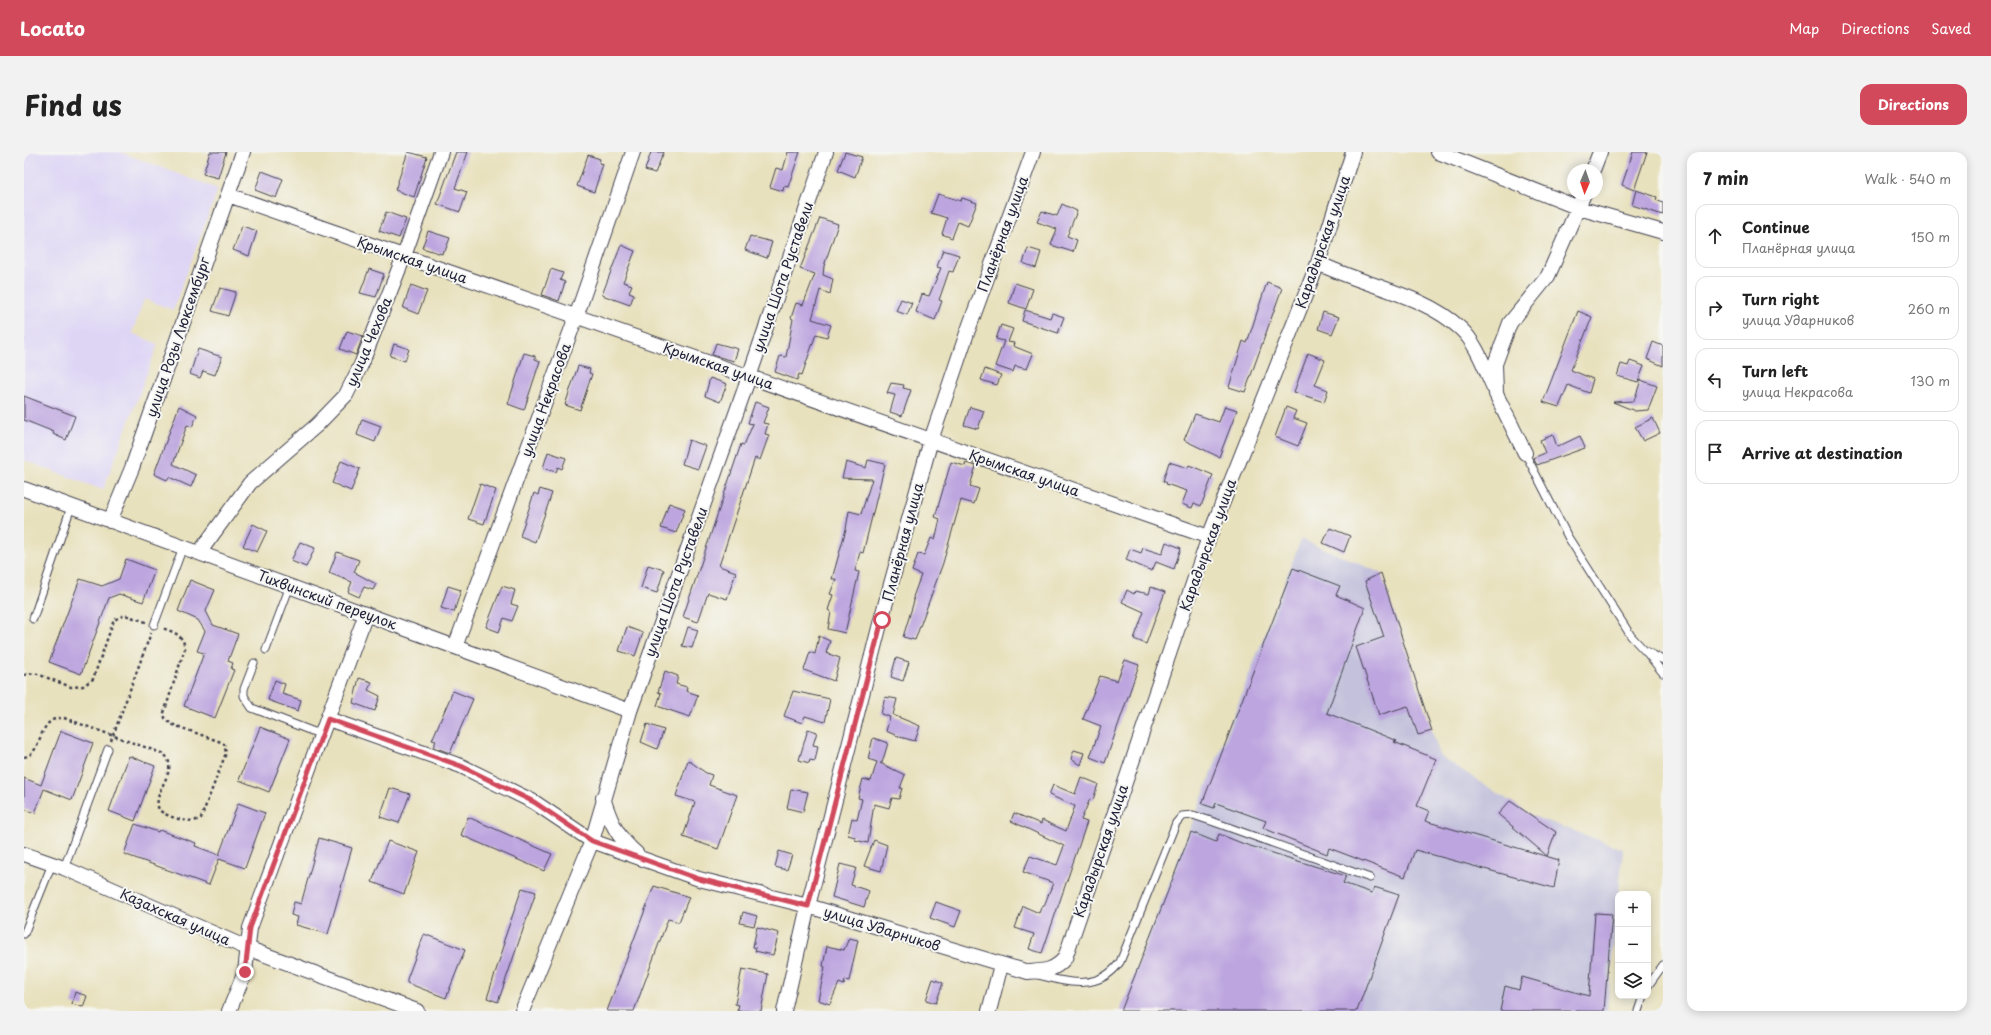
<!DOCTYPE html>
<html lang="en">
<head>
<meta charset="utf-8">
<style>
  :root { --surface:#fff; --page:#f2f2f2; --text:#222; --muted:#767676; --line:#e0e0e0; --accent:#d1495b }
  body { margin:0; font-family:"Playpen Sans",sans-serif; background:var(--page); color:var(--text) }
  .controls { position:absolute; right:12px; bottom:12px; display:grid; overflow:hidden; border-radius:8px; box-shadow:0 2px 10px #0003 }
  .controls button { width:36px; height:36px; display:grid; place-items:center; padding:0; border:0; border-bottom:1px solid var(--line); background:var(--surface); color:var(--text); font:20px sans-serif }
  .compass { position:absolute; left:1543px; top:12px; width:36px; height:36px; border-radius:50%; background:var(--surface); box-shadow:0 2px 10px #0003; rotate:182deg }
  .stop { position:absolute; width:12px; height:12px; margin:-9px; border:3px solid #d1495b; border-radius:50%; background:#fff }
  .stop.end { background:#d1495b; border-color:#fff; box-shadow:0 1px 4px #0008 }
  .list { margin:0; padding:0; list-style:none }
  h2 { display:flex; justify-content:space-between; align-items:center; height:52px; margin:0; padding:0 16px; font-size:17px }
  h2 small { font-size:13px; font-weight:400; color:var(--muted) }
  .list li { display:grid; grid-template-columns:26px 1fr auto; gap:12px; align-items:center; box-sizing:border-box; height:64px; margin:0 8px 8px; padding:0 8px; border:1px solid var(--line); border-radius:12px }
  .list b { display:block; font-size:15px; white-space:nowrap }
  .list p { margin:0; font-size:13px; white-space:nowrap; color:var(--muted) }
  .list em { font-size:13px; font-style:normal; color:var(--muted) }
  .icon { flex:none; width:22px; height:22px; fill:none; stroke:currentColor; stroke-width:2; stroke-linecap:round; stroke-linejoin:round }
  .map { position:relative; flex:none; width:1639px; height:859px; overflow:hidden; border-radius:12px }
  header { display:flex; align-items:center; gap:24px; box-sizing:border-box; height:56px; padding:0 20px; background:var(--accent); color:#fff }
  header strong { font-size:19px }
  nav { display:flex; gap:22px; margin-inline-start:auto; font-size:14px }
  .intro { display:flex; align-items:center; justify-content:space-between; box-sizing:border-box; height:96px; padding:0 24px }
  h1 { margin:0; font-size:28px }
  .button { padding:10px 18px; border-radius:12px; background:var(--accent); color:#fff; font-size:14px; font-weight:700 }
  main { display:flex; gap:24px; padding:0 24px }
  aside { flex:1; background:var(--surface); border-radius:12px; box-shadow:0 2px 10px #0003 }
  .map>svg:first-child { display:block }
  .built { fill:#ded5f5 }
  .industrial { fill:#c3c1db }
  .building { fill:#bda6df }
  .lines { fill:none; stroke-linecap:round; stroke-linejoin:round }
  .service-casing { stroke:#403f4e; stroke-width:9 }
  .minor-casing { stroke:#403f4e; stroke-width:16 }
  .path { stroke:#403f4e; stroke-width:2.5; stroke-dasharray:3 3; stroke-linecap:butt }
  .service { stroke:#fff; stroke-width:7 }
  .minor { stroke:#fff; stroke-width:14 }
  .route { stroke:#d1495b; stroke-width:5 }
  .labels { text-anchor:middle; stroke-width:4; stroke-linejoin:round; paint-order:stroke }
  .street-label { font-size:14px; fill:#22223b; stroke:#f6f6f2 }
</style>
</head>
<body>
<header>
<strong>Locato</strong>
<nav><a>Map</a><a>Directions</a><a>Saved</a></nav>
</header>
<div class="intro"><h1>Find us</h1><a class="button">Directions</a></div>
<main>
<div class="map">
<svg width="1639" height="859" viewBox="0 0 1639 859">
  <rect width="100%" height="100%" fill="#f6f6f2"/>
  <filter id="ink" filterUnits="userSpaceOnUse"><feTurbulence type="fractalNoise" baseFrequency=".025" numOctaves="2"/><feDisplacementMap in="SourceGraphic" scale="8" xChannelSelector="R" yChannelSelector="G"/><feConvolveMatrix kernelMatrix="1 2 1 2 8 2 1 2 1" color-interpolation-filters="sRGB"/></filter>
  <filter id="wash" filterUnits="userSpaceOnUse"><feTurbulence type="fractalNoise" baseFrequency=".012" numOctaves="4" result="noise"/><feDisplacementMap in="SourceGraphic" scale="16" xChannelSelector="R" yChannelSelector="G"/><feGaussianBlur stdDeviation="0.9" result="paint"/><feColorMatrix in="noise" values="0 0 0 0 0 0 0 0 0 0 0 0 0 0 0 0 0 1.4 0 .05"/><feComposite in="paint" operator="in"/></filter>
  <g filter="url(#wash)">
    <rect width="100%" height="100%" fill="#e8e1bd"/>
    <path class="built" d="M0 0H96L194 37 149 158 120 147 108 181 134 192 79 338 0 308Z"/>
    <path class="industrial" d="M1277 387 1357 421 1416 604 1509 664 1599 697 1583 859H1096Z"/>
    <g id="blocks">
      <path class="building" d="M186 0H202L194 26 179 22Z
        M384 0 403 5 390 45 371 38Z
        M432 0H444L431 36 443 40 436 60 413 52Z
        M627 0H640L631 21 621 18Z
        M764 0H776L764 35 760 34 759 39 746 35 752 16 759 18Z
        M821 0 838 5 831 25 814 18Z
        M1609 0H1623L1610 38 1598 33Z
        M564 3 576 7 575 11 579 12 570 40 553 34Z
        M238 19 259 27 252 46 231 38Z
        M1612 38 1633 45 1632 48 1639 51V63L1608 53Z
        M914 42 937 49 938 46 953 51 944 74 934 70 928 86 918 82 923 66 907 61Z
        M1038 52 1053 59 1043 84 1053 88 1049 100 1027 93 1033 77 1013 70 1018 59 1033 64Z
        M362 60 382 67 375 86 355 79Z
        M796 66 814 72 800 114 799 123 809 127 806 142 796 138 788 167 807 173 803 185 792 182 778 223 775 222 773 228 751 220 756 204 762 205 769 167 767 166 772 151 779 153 791 122 776 117Z
        M218 74 233 79 225 104 209 98Z
        M404 79 426 86 421 99 419 98 418 102 398 96Z
        M726 84 748 90 743 106 721 98Z
        M597 93 611 99 599 130 608 133 605 140 610 142 606 153 578 143Z
        M1004 96 1017 100 1012 116 999 111Z
        M919 98 935 103 929 120 925 119 915 148 918 149 911 168 892 160 898 142 905 144 917 116 913 115Z
        M345 117 360 122 352 145 336 141Z
        M527 117 539 121 536 128 541 130 535 149 518 143Z
        M1243 130 1258 136 1221 240 1205 235 1219 189 1223 191Z
        M991 131 1009 137 1002 157 985 151Z
        M387 133 403 139 394 162 379 156Z
        M196 136 212 140 204 164 188 159Z
        M877 147 888 151 883 163 872 159Z
        M1001 158 1026 166 1028 161 1040 165 1034 181 998 169Z
        M1554 159 1568 165 1547 218 1569 227 1565 241 1544 233 1535 255 1519 250Z
        M1299 160 1315 165 1308 182 1294 177Z
        M977 173 989 177 984 190 990 191 989 194 1009 202 1003 217 991 214 989 220 971 214 980 189 972 187Z
        M323 179 339 184 332 203 316 197Z
        M1629 190 1639 194V214L1623 207Z
        M692 191 714 197 710 209 688 203Z
        M370 192 385 197 381 209 366 204Z
        M174 197 198 205 191 223 179 219 176 226 166 222Z
        M500 201 511 204V207L516 209 500 258 484 252Z
        M1284 201 1301 208 1291 233 1304 238 1300 250 1270 240Z
        M1606 209 1620 214 1614 230 1593 224 1597 212 1604 214Z
        M554 214 566 217 565 221 568 222 556 258 541 253Z
        M961 217 977 223 973 233 957 228Z
        M686 226 703 232 696 250 681 244Z
        M1617 228 1633 234 1624 258 1611 259 1589 250 1610 249Z
        M867 231 880 233 879 236 887 238 878 264 866 260 871 243 863 241Z
        M0 244 51 264 42 288 29 282 30 280 0 268Z
        M731 250 745 255 739 271 744 272 741 282 745 283 736 308 731 306 695 414 712 420 703 447 684 441 674 470 659 465 717 292 720 293 729 272 724 271Z
        M155 254 173 263 168 275 163 273 149 312 172 323 167 335 145 325 143 328 130 322Z
        M1201 254 1213 258 1195 305 1160 288 1171 262 1195 270Z
        M946 255 960 259 954 277 940 273Z
        M1262 255 1272 259 1269 266 1283 271 1274 294 1251 285Z
        M1629 266 1636 281 1619 289 1611 275Z
        M338 267 357 274 351 290 333 283Z
        M1529 283 1533 295 1556 284 1561 296 1513 313 1509 306 1521 301 1516 288Z
        M665 288 682 294 674 317 658 312Z
        M524 300 542 306 538 317 534 315 532 320 519 316Z
        M844 308 861 312 839 401 836 400 831 419 835 420 821 481 804 477 807 460 804 458 809 443 806 442 812 427H808L822 377 825 359 837 362 848 327 818 326 822 310 842 316Z
        M317 309 336 317 327 339 308 331Z
        M927 310 941 314 942 311 952 314 946 334 955 337 950 352 937 348 919 411 891 488 879 485 890 449 889 445 897 423 888 419 894 402 900 403 907 386 911 388 916 367 911 365Z
        M1145 310 1164 316 1165 313 1189 323 1177 354 1170 351 1168 356 1158 352 1163 339 1142 332 1143 331 1139 329Z
        M456 332 472 338 460 372 444 367Z
        M516 337 528 341 511 390 496 384 510 341 514 343Z
        M645 351 661 357 652 381 637 376Z
        M229 372 243 379 233 400 219 394Z
        M1306 376 1326 384 1320 400 1299 391Z
        M276 390 291 396 282 415 267 409Z
        M1142 390 1157 396 1150 417 1132 410 1128 419 1102 408 1106 397 1117 401 1119 396 1138 402Z
        M313 400 335 408 330 420 352 432 349 438 340 435 335 445 324 440 328 430 305 421Z
        M102 407 131 418 119 450 95 442 85 446 57 522 25 510 56 427 78 434 95 427Z
        M624 413 640 418 633 441 617 436Z
        M1269 416 1316 434 1312 443 1341 456 1303 561 1373 589 1370 590 1412 607 1393 654 1405 659 1401 669 1535 708 1530 736 1391 698 1381 725 1305 696 1303 702 1239 676 1242 669 1192 651 1190 656 1178 652Z
        M1357 421 1408 579 1394 583 1384 554 1355 563 1332 495 1360 485 1341 429Z
        M166 428 191 438 182 459 189 473 214 482 204 509 209 511 207 517 210 518 191 566 160 554 180 501 173 499 181 479 174 468 154 459Z
        M424 434 437 438 430 460 417 456Z
        M478 434 491 438 487 452 494 454 488 469 480 466 475 480 462 475Z
        M1127 435 1141 440 1122 492 1110 487 1120 460 1098 450 1103 438 1110 442 1111 439 1125 442Z
        M603 475 619 481 611 504 595 499Z
        M664 475 674 478 668 496 658 494Z
        M795 484 806 489 802 501 816 506 810 529 780 518 786 500 791 502Z
        M872 506 885 510 879 529 867 525Z
        M1101 508 1115 513 1081 611 1066 605 1077 574 1059 567 1076 524 1093 529Z
        M641 519 654 524 652 532 663 535 662 539 674 543 666 565 633 554 637 541 634 540Z
        M335 526 348 530 344 538 356 544 351 559 329 551Z
        M251 528 261 532 258 542 277 548 274 559 244 548Z
        M429 539 449 547 426 601 409 595 412 589 408 588Z
        M769 539 806 547 801 570 781 564 778 571 760 564Z
        M861 545 873 547 869 563 896 574 891 589 876 585 862 579 866 565 857 562Z
        M623 572 640 578 633 597 617 590Z
        M236 575 266 587 245 640 215 628Z
        M784 577 793 580 789 593 794 594 791 609 786 608 785 611 775 608Z
        M37 579 69 591 48 648 20 637 11 661 0 657V626L17 633Z
        M849 586 864 591 858 611H856L881 623 876 636H878L875 647 868 646 865 656 850 652 844 691 831 688V685L824 683 828 666 833 668 838 647 834 646 839 627 847 629 853 610 844 607Z
        M1050 598 1060 601 1056 613 1047 607Z
        M105 604 131 614 111 669 85 659Z
        M664 608 682 621 688 623 685 633 713 643 694 697 659 685 671 650 652 644Z
        M1057 625 1074 632 1069 648 1066 647 1057 668 1063 670 1018 801 1005 797 1010 782 991 776 999 754 1015 761 1018 753 1020 754 1029 731 999 720 1006 704 1033 713 1040 694 987 669 990 661 1017 672 1018 668 1042 679 1051 654 1025 643 1029 633 1051 642Z
        M366 636 386 642 375 671 356 665Z
        M767 637 784 640 779 660 763 656Z
        M1486 649 1532 680 1523 704 1474 662Z
        M214 651 241 661 221 716 195 707 185 733 100 702 111 672 134 680 135 678 172 691 171 694 195 703Z
        M444 665 528 702 520 719 437 683Z
        M1167 680 1192 690 1195 682 1220 692 1322 724 1319 731 1348 741 1350 735 1375 743 1333 859H1097Z
        M295 686 328 696 304 782 272 773 274 765 267 763 270 750 277 752Z
        M850 688 863 693 857 719 840 714Z
        M364 689 395 700 380 742 348 730Z
        M755 699 768 703 763 718 751 715Z
        M816 712 832 716 827 733 845 739 840 755 808 745Z
        M630 734 665 745 655 770 644 767 610 859H583Z
        M498 736 512 740 474 850 463 846 481 791H479Z
        M912 750 937 759 931 775 906 766Z
        M719 760 733 764 730 774 716 771Z
        M1571 761 1588 762 1580 859H1476L1481 834 1495 838 1498 825 1565 844Z
        M733 775 755 781 749 803 731 799 732 796 729 795Z
        M400 782 441 798 422 846 383 831V827Z
        M825 786 834 788 825 829 821 828 820 833 815 831 806 852 794 848 801 815 799 814 803 794 820 798Z
        M718 817 744 822 737 859H713L715 853 711 852Z
        M909 827 919 831 912 851 902 848Z
        M51 840 63 844 59 855 48 852Z"/>
    </g>
  </g>
  <g filter="url(#ink)">
    <use href="#blocks" fill-opacity="0" stroke="#403f4e" stroke-width="1"/>
    <g class="lines">
      <defs>
        <path id="service" d="M1501 301 1544 385 1607 484 1620 498 1639 508
          M9 467 47 355
          M130 473 159 395
          M242 498 266 434
          M1623 501 1639 521
          M230 511 220 537V544L228 556 298 583
          M40 716 84 597
          M0 782 28 712
          M1014 823C1045 831 1075 839 1096 810L1152 671 1158 664 1169 663 1190 670 1346 726
          M1624 834 1639 813
          M1614 859 1619 844"/>
        <path id="minor" d="M1414 0 1555 56 1639 80
          M1569 18 1576 0
          M204 43 1185 385
          M1294 111C1340 134 1400 142 1437 177 1453 192 1461 217 1470 236
          M1501 301 1472 242 1471 212 1486 171 1524 124 1560 42
          M0 337 606 559
          M86 369 108 316 219 0
          M175 401 226 331 293 273 322 243 337 213 380 104 417 0
          M431 495 552 165 609 0
          M304 567 437 614 510 650 568 689 675 727 784 754 1004 820C1020 819 1030 819 1041 806L1185 385 1294 111 1329 0
          M579 646C587 671 593 685 613 702
          M0 702 40 716 223 796 393 859
          M205 859 221 820 226 776 342 462
          M498 859 568 689 606 559 725 225 802 0
          M760 859 784 754 857 468 907 288 943 181 1009 0
          M965 859 977 813"/>
      </defs>
      <use href="#service" class="service-casing"/>
      <use href="#minor" class="minor-casing"/>
      <path class="path" d="M0 523 11 521 47 535 59 534 69 527 90 468 101 463 122 470
        M87 589 127 481
        M0 605C20 602 12 564 40 566L140 602C157 619 127 638 135 658 143 665 168 673 177 666L202 601 200 592 197 590 147 572 141 566 140 561 161 496C159 483 150 480 138 476"/>
      <use href="#service" class="service"/>
      <use href="#minor" class="minor"/>
    </g>
  </g>
  <g class="lines" filter="url(#ink)">
    <path class="route" d="M221 820 226 776 304 567 437 614 510 650 568 689 675 727 784 754 858 468"/>
  </g>
  <g class="labels">
    <g class="street-label">
      <text transform="translate(979 82) rotate(-70)" y="5">Планёрная улица</text>
      <text transform="translate(1299 90) rotate(-71)" y="5">Карадырская улица</text>
      <text transform="translate(388 108) rotate(19)" y="5">Крымская улица</text>
      <text transform="translate(759 125) rotate(-71)" y="5">улица Шота Руставели</text>
      <text transform="translate(154 185) rotate(-71)" y="5">улица Розы Люксембург</text>
      <text transform="translate(345 190) rotate(-67)" y="5">улица Чехова</text>
      <text transform="translate(694 214) rotate(19)" y="5">Крымская улица</text>
      <text transform="translate(522 248) rotate(-70)" y="5">улица Некрасова</text>
      <text transform="translate(1000 321) rotate(19)" y="5">Крымская улица</text>
      <text transform="translate(879 390) rotate(-75)" y="5">Планёрная улица</text>
      <text transform="translate(1184 393) rotate(-70)" y="5">Карадырская улица</text>
      <text transform="translate(652 430) rotate(-70)" y="5">улица Шота Руставели</text>
      <text transform="translate(303 448) rotate(20)" y="5">Тихвинский переулок</text>
      <text transform="translate(1077 699) rotate(-71)" y="5">Карадырская улица</text>
      <text transform="translate(151 765) rotate(24)" y="5">Казахская улица</text>
      <text transform="translate(858 777) rotate(17)" y="5">улица Ударников</text>
    </g>
  </g>
</svg>
<div class="controls">
<button>+</button>
<button>−</button>
<button><svg class="icon" aria-label="layers" viewBox="0 0 24 24"><path d="M12 4l9 5-9 5-9-5zM3 14l9 5 9-5"/></svg></button>
</div>
<svg class="compass" viewBox="-18 -18 36 36"><path d="M0-13l5 13h-10z" fill="#e53935"/><path d="M0 13l5-13h-10z" fill="#767676"/></svg>
<div class="stop" style="left:858px;top:468px"></div>
<div class="stop end" style="left:221px;top:820px"></div>
</div>
<aside>
<h2>7 min<small>Walk · 540 m</small></h2>
<ul class="list">
<li><svg class="icon" aria-label="ahead" viewBox="0 0 24 24"><path d="M12 20V5M6 11l6-6 6 6"/></svg><div><b>Continue</b><p>Планёрная улица</p></div><em>150 m</em></li>
<li><svg class="icon" aria-label="right" viewBox="0 0 24 24"><path d="M7 20v-9h11M14 6l5 5-5 5"/></svg><div><b>Turn right</b><p>улица Ударников</p></div><em>260 m</em></li>
<li><svg class="icon" aria-label="left" viewBox="0 0 24 24"><path d="M17 20v-9H6M10 6l-5 5 5 5"/></svg><div><b>Turn left</b><p>улица Некрасова</p></div><em>130 m</em></li>
<li><svg class="icon" aria-label="arrive" viewBox="0 0 24 24"><path d="M6 21V4h12l-3 4 3 4H6"/></svg><div><b>Arrive at destination</b></div></li>
</ul>
</aside>
</main>
</body>
</html>
